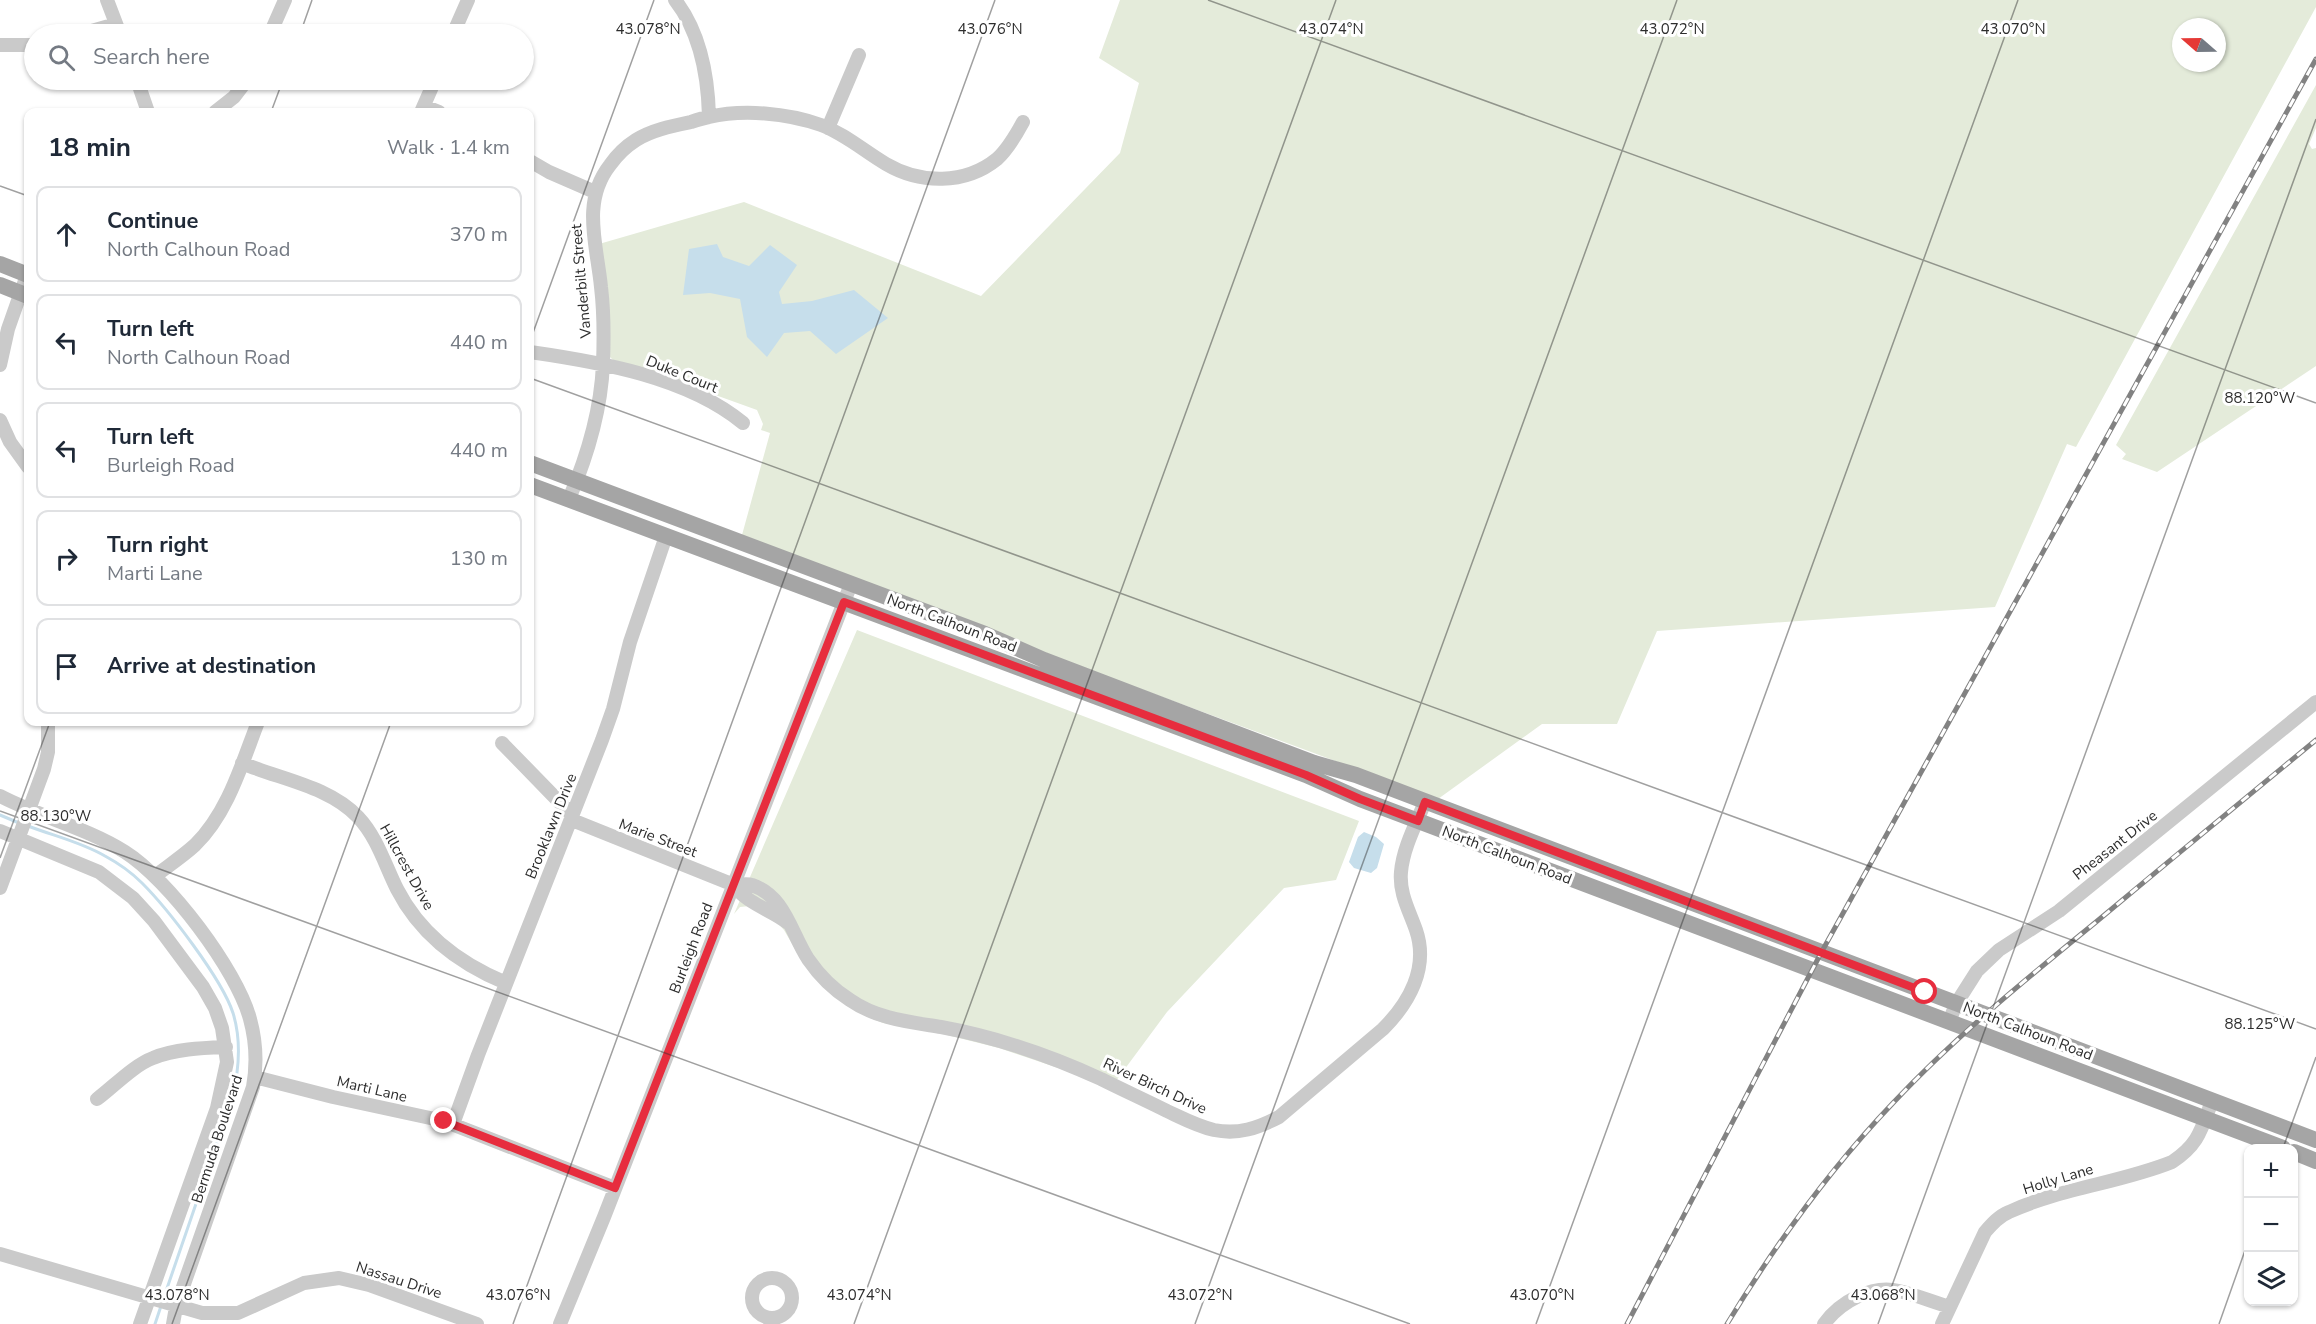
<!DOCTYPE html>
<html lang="en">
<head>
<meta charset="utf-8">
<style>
  :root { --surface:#fff; --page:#f2f2f3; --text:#1f2937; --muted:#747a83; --line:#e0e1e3 }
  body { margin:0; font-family:"Nunito Sans",sans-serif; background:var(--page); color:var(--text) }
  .controls { position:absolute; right:18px; bottom:18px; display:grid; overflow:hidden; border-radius:12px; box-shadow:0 2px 4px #0004 }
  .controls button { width:54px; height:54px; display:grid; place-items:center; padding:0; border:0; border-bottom:2px solid var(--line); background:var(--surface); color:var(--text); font:30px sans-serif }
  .compass { position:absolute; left:2172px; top:18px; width:54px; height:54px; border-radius:50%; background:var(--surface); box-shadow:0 2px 4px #0004; rotate:290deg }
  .stop { position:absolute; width:18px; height:18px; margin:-14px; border:4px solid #e72d3e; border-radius:50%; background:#fff }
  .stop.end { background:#e72d3e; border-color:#fff; box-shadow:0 2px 6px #0008 }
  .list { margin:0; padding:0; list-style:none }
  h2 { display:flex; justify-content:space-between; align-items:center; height:78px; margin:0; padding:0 24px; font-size:26px }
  h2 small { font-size:20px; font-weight:400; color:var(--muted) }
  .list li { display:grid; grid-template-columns:39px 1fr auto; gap:18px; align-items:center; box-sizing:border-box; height:96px; margin:0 12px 12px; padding:0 12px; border:2px solid var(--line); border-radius:12px }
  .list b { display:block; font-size:22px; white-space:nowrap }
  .list p { margin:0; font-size:20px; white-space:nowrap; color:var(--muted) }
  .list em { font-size:20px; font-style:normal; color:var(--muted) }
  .icon { flex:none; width:33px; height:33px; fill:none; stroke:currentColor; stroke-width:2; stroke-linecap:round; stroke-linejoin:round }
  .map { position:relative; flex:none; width:2316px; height:1324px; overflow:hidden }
  .search { position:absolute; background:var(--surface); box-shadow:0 2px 4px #0004; left:24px; top:24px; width:510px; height:66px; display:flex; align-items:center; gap:15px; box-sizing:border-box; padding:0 21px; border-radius:33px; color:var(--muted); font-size:22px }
  .panel { position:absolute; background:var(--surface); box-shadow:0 2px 4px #0004; left:24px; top:108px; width:510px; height:618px; border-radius:12px }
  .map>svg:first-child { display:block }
  .green { fill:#e4ebda; fill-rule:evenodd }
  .water { fill:#c6deeb }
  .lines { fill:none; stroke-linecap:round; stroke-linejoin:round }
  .stream { stroke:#c6deeb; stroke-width:3 }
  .minor { stroke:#cacaca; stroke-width:14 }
  .major { stroke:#a5a5a5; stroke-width:16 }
  .rail-casing { stroke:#828282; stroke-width:5 }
  .rail { stroke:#fff; stroke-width:3; stroke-dasharray:9; stroke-linecap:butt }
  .route { stroke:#e72d3e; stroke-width:8 }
  .ticks { fill:none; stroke:#2d2d2d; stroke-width:1.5; stroke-opacity:0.45 }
  .labels { text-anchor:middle; stroke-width:6; stroke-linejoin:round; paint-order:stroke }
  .street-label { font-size:15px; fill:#2d2d2d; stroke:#fff }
  .ticks-label { font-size:15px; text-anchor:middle; fill:#2d2d2d; stroke:#fff; stroke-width:6; stroke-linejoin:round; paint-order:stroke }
</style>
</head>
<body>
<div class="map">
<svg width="2316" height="1324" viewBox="0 0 2316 1324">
  <rect width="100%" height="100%" fill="#fff"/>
  <path class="green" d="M1120 0H2316V7L2076 447 2067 444 1995 607 1657 631 1617 724H1542L1438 799 1046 654 742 535 770 433 761 430 763 424 757 410 671 379 613 360 610 357 599 244 744 202 981 296 1120 153 1139 83 1099 58ZM2181 27H2217V63H2181Z
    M2316 85V128L2309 144 2312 149 2316 148V366L2157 472 2122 459 2126 454 2116 445Z
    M857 630 1359 821 1336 880 1284 888 1167 1012 1110 1089 1064 1070 999 1048 935 1032 883 1023 868 1017 799 956 784 930 772 917 750 906 740 907 734 914Z"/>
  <path class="water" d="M717 244 723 257 749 266 770 245 797 265 779 292 782 304 812 301 854 290 888 318 836 354 810 331 784 333 767 357 747 337 740 299 710 293 683 295 689 249Z
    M1364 832 1376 837 1384 844 1377 868 1371 873 1354 868 1349 862 1358 837Z"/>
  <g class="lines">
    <path class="stream" d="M0 815 19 823
      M28 826C54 836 81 842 105 856 118 863 131 872 142 883 168 909 222 979 233 1013 242 1042 239 1071 232 1099L164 1297
      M155 1324 161 1306"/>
    <path class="minor" d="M107 0 120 34
      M675 0C700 32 708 77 709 116
      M81 34 116 24
      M270 34 285 0
      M453 34 468 0
      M0 45H34
      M137 80 148 112
      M424 106 439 112
      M215 112 234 97 247 80
      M421 112 435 80
      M828 128 859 55
      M530 161 549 172 595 192
      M530 352C600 362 687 377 743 423
      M0 365 8 329 27 275
      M0 420 10 442 28 467
      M569 499C587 457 601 410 603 364 604 338 604 312 601 287 597 245 581 202 610 165 617 155 625 147 636 140 652 130 672 126 691 122 697 120 703 118 709 117 743 109 787 113 821 125 845 134 864 151 886 164 920 184 965 185 997 159 1008 149 1016 135 1023 122
      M502 743 573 816
      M242 763C279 779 329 786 358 817 377 837 385 865 397 889 420 934 460 964 506 983
      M0 796C40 817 87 828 125 852 168 879 237 970 250 1019 256 1041 257 1065 253 1087L176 1307 173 1324
      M572 820 734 885C739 885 747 883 752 885 785 896 791 933 808 959 819 975 834 990 850 1000 877 1019 910 1022 941 1027 996 1037 1051 1056 1101 1079 1123 1090 1145 1100 1167 1111 1182 1118 1197 1126 1214 1130 1238 1135 1258 1128 1279 1117L1383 1029C1409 1003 1429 968 1416 930 1409 910 1399 893 1401 872 1403 848 1416 824 1425 802
      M0 831 99 872 133 898 154 921 203 987 215 1008 222 1028 227 1062 217 1108 140 1324
      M155 876C168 866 183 856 195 845 228 813 242 763 258 722
      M734 885C747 904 770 909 788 923
      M0 888 44 769 48 752V722
      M1949 1022 1956 1004 1977 971 1999 950 2059 911 2316 702
      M255 1077 333 1097 444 1121 615 1188
      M97 1099C113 1087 134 1065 153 1058 175 1049 202 1048 226 1047
      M453 1124 478 1055 602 740 613 709 630 642 666 536
      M0 1254 202 1313H238L304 1283 339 1278 369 1285 477 1324
      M752 1298a20 20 0 1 1 40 0a20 20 0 1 1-40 0Z
      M560 1324 604 1217 851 584
      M1824 1324C1840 1302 1872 1284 1899 1291 1916 1295 1933 1302 1950 1307
      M1942 1324 1985 1232C1992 1224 1999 1216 2009 1212 2061 1188 2120 1183 2172 1162 2199 1144 2201 1130 2212 1101"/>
    <path class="major" d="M0 264 28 275
      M0 285 28 296
      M530 463 985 634 1044 660 1314 763 1356 775 2316 1140
      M530 485 1306 775 1360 799 2283 1148
      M2294 1152 2316 1161"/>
    <defs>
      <path id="rail" d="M1627 1324 1821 953 2316 59
        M1727 1324C1775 1245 1829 1170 1893 1103 1955 1037 2026 979 2096 922 2169 861 2243 800 2316 740"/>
    </defs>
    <use href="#rail" class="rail-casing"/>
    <use href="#rail" class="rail"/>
  </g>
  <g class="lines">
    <path class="route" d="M444 1121 615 1188 844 602 1306 775 1360 799 1418 821 1425 802 1925 992"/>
  </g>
  <path class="ticks" d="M1208 0 2316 403M300 34 312 0M271 112 283 80M0 186 28 196M530 341 654 0M530 378 2316 1029M0 811 1410 1324M0 858 50 722M2283 1148 2316 1057M172 1324 391 722M513 1324 995 0M854 1324 1336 0M1195 1324 1677 0M1536 1324 2018 0M1878 1324 2316 119M2219 1324 2248 1242"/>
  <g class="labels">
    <g class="street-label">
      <text transform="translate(581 281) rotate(-95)" y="5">Vanderbilt Street</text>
      <text transform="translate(682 374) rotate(22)" y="5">Duke Court</text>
      <text transform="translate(952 623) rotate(21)" y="5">North Calhoun Road</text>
      <text transform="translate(551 826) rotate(-68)" y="5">Brooklawn Drive</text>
      <text transform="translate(658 838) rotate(21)" y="5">Marie Street</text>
      <text transform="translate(2115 845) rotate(-38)" y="5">Pheasant Drive</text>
      <text transform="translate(1507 855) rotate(21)" y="5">North Calhoun Road</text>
      <text transform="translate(407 867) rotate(61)" y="5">Hillcrest Drive</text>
      <text transform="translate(691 948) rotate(-69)" y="5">Burleigh Road</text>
      <text transform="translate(2028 1031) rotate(21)" y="5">North Calhoun Road</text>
      <text transform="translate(1155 1086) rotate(25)" y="5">River Birch Drive</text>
      <text transform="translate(372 1089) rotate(13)" y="5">Marti Lane</text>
      <text transform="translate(217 1139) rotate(-72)" y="5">Bermuda Boulevard</text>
      <text transform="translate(2058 1179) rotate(-17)" y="5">Holly Lane</text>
      <text transform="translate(399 1280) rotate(18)" y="5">Nassau Drive</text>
    </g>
  </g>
  <g class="ticks-label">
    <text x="648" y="34">43.078°N</text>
    <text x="990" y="34">43.076°N</text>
    <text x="1331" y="34">43.074°N</text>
    <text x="1672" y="34">43.072°N</text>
    <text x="2013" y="34">43.070°N</text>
    <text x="2260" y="403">88.120°W</text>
    <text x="56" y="821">88.130°W</text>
    <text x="2260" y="1029">88.125°W</text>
    <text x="177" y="1300">43.078°N</text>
    <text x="518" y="1300">43.076°N</text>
    <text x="859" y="1300">43.074°N</text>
    <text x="1200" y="1300">43.072°N</text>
    <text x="1542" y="1300">43.070°N</text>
    <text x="1883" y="1300">43.068°N</text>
  </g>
</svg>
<div class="controls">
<button>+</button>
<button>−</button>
<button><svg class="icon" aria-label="layers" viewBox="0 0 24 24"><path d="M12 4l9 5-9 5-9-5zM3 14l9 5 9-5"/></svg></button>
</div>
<svg class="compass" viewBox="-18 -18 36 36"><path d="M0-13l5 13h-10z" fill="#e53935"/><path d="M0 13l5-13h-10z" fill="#747a83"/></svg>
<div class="stop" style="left:1925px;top:992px"></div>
<div class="stop end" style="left:444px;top:1121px"></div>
<div class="search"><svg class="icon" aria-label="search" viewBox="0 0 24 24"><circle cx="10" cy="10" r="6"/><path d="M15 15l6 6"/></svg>Search here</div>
<section class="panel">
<h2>18 min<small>Walk · 1.4 km</small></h2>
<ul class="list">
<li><svg class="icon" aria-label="ahead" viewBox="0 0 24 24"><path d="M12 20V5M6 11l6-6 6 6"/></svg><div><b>Continue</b><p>North Calhoun Road</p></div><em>370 m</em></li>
<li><svg class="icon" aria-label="left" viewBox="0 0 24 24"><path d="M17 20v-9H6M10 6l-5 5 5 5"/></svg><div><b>Turn left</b><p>North Calhoun Road</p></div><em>440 m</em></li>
<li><svg class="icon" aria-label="left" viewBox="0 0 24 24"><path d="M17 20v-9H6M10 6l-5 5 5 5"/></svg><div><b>Turn left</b><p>Burleigh Road</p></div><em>440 m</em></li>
<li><svg class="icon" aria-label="right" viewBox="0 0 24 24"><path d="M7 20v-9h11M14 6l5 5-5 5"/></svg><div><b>Turn right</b><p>Marti Lane</p></div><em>130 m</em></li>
<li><svg class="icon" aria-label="arrive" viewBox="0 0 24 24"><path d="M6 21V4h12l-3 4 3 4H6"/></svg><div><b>Arrive at destination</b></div></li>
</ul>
</section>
</div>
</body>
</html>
